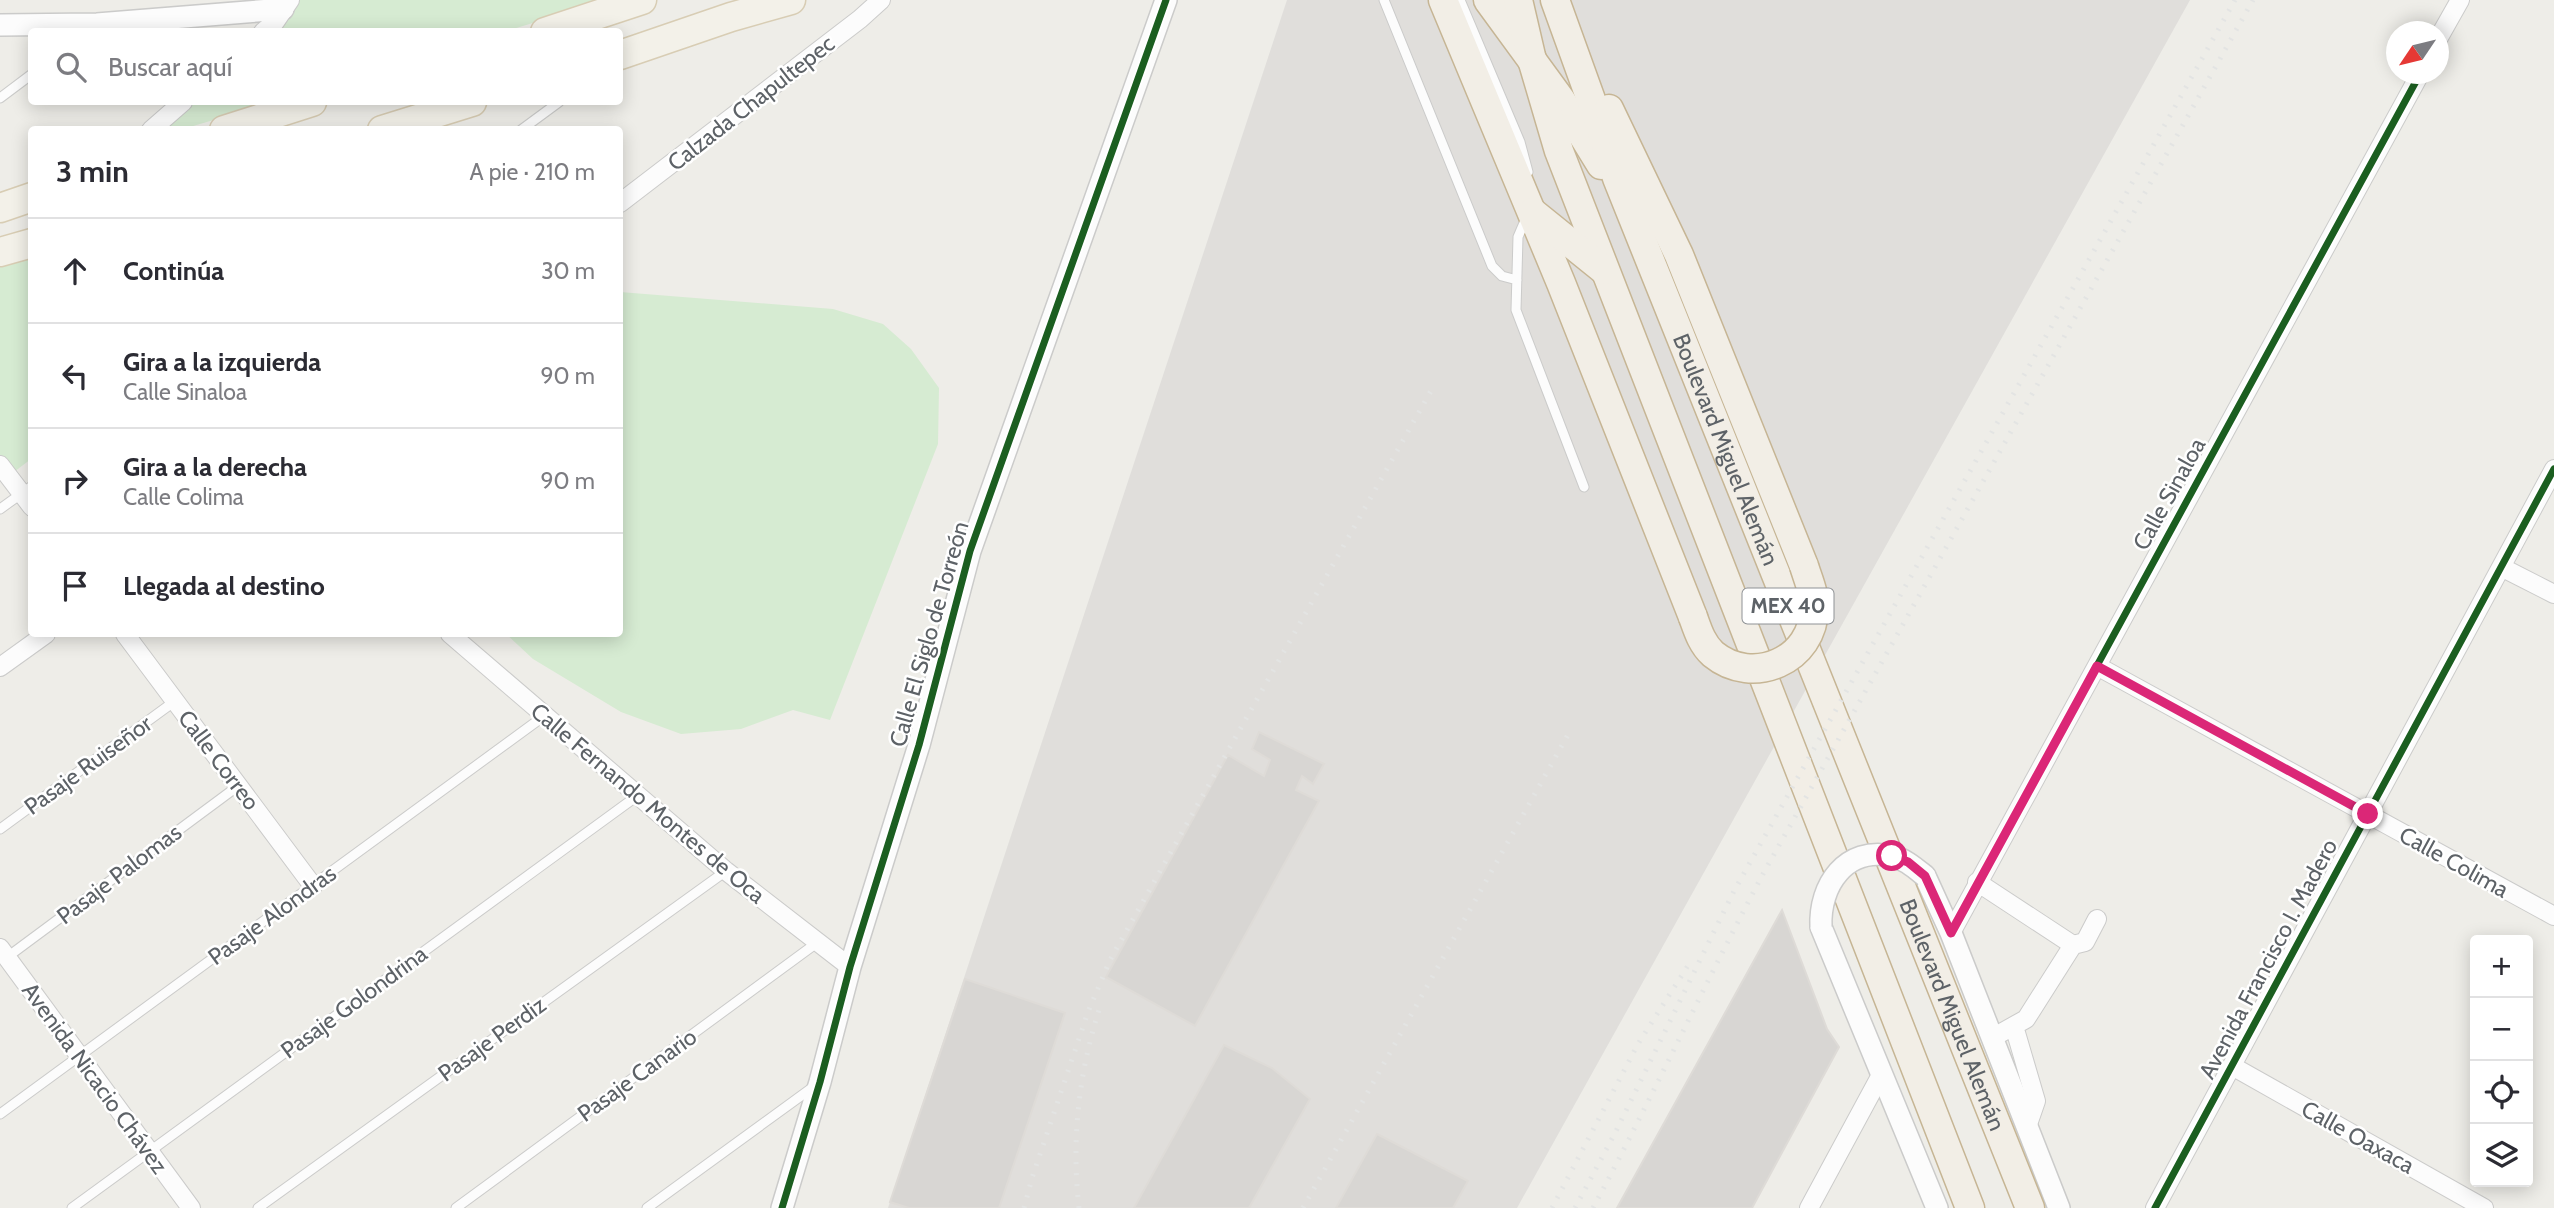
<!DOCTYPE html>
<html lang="es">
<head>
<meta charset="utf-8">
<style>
  :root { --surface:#fff; --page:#f7f7f7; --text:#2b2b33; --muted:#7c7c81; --line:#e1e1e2 }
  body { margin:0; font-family:Cabin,sans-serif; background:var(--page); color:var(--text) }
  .controls { position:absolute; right:21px; bottom:21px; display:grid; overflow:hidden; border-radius:7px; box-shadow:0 4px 18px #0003 }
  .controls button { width:63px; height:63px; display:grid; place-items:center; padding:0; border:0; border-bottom:2px solid var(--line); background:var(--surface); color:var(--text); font:35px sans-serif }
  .compass { position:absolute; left:2386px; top:21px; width:63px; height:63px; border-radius:50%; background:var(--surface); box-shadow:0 4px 18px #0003; rotate:235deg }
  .stop { position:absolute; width:21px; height:21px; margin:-16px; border:5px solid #db2777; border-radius:50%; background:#fff }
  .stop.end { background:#db2777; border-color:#fff; box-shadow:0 2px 7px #0008 }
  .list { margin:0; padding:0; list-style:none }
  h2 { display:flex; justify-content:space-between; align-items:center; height:91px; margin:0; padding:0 28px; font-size:30px }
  h2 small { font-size:23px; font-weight:400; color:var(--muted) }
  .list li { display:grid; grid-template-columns:46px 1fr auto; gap:21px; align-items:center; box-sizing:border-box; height:105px; padding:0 28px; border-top:2px solid var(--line) }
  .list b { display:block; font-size:26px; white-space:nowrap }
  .list p { margin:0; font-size:23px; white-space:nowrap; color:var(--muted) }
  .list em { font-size:23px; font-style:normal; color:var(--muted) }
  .icon { flex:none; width:38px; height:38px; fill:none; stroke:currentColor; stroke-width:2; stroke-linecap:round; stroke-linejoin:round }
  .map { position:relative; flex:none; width:2554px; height:1208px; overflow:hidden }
  .search { position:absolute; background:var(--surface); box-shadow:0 4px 18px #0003; left:28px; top:28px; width:595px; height:77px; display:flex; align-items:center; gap:18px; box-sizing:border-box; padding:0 24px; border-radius:7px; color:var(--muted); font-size:26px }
  .panel { position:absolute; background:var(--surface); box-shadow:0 4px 18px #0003; left:28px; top:126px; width:595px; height:511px; border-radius:7px }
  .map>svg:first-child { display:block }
  .industrial { fill:#e0dedb }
  .green { fill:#d6ebd2 }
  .building { fill:#d8d6d3; stroke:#dedbd7; stroke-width:2 }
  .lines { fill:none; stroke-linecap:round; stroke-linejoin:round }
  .service-casing { stroke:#cbcbca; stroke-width:11 }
  .minor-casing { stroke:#cbcbca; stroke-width:20 }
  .tertiary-casing { stroke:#cbcbca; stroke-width:24 }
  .primary-casing { stroke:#d8cdb4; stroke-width:31 }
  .trunk-casing { stroke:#c6b594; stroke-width:31 }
  .service { stroke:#fcfcfc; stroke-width:9 }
  .minor { stroke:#fcfcfc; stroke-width:18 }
  .tertiary { stroke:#fcfcfc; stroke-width:21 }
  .primary { stroke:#f3f1e9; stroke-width:28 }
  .trunk { stroke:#f2eee6; stroke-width:28 }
  .rail { stroke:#e3e4e3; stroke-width:5; stroke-dasharray:2 9; stroke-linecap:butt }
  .tertiary-bridge-casing { stroke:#cbcbca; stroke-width:24; stroke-linecap:butt }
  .trunk-bridge-casing { stroke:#c6b594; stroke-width:31; stroke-linecap:butt }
  .tertiary-bridge { stroke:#fcfcfc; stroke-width:21 }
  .trunk-bridge { stroke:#f2eee6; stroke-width:28 }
  .cycleway-casing { stroke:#fff; stroke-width:11 }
  .cycleway { stroke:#1b5e20; stroke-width:7 }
  .route { stroke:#db2777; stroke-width:9 }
  .labels { text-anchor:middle; stroke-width:5; stroke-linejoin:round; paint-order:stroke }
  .shield { fill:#fff; stroke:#8e9195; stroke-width:2 }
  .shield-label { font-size:21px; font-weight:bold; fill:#5d6267 }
  .street-label { font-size:23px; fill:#5d6267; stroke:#fff }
</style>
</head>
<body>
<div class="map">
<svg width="2554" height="1208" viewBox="0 0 2554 1208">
  <rect width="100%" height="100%" fill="#eeede8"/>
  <path class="industrial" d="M1287 0H2190L1517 1208H888Z"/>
  <path class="green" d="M296 0H609L506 31 273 32Z
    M191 102H275L183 129 158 130Z
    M31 245V459L10 475 0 461V255Z
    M620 292 833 309 883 324 911 349 939 388 938 444 830 720 793 710 741 729 681 734 621 712 533 659 506 634H620Z"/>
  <path class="building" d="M1259 732 1324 764 1313 784 1302 776 1296 790 1319 801 1195 1026 1106 977 1228 755 1264 776 1270 760 1252 749Z
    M1782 910 1827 1029 1839 1047 1752 1208H1617Z
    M965 979 1065 1013 999 1208H909L890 1202Z
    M1224 1045 1272 1068 1310 1099 1249 1208H1134Z
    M1377 1134 1468 1181 1453 1208H1336Z"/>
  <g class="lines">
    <defs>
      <path id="service" d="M1384 0 1492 266 1502 276 1517 280
        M1460 0 1520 142 1528 172
        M0 98 32 74
        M521 130 559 102
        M1527 216 1518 237 1516 310 1584 487
        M0 509 32 486
        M0 829 175 701
        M6 958 238 786
        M0 1114 544 716
        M72 1208 637 796
        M258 1208 726 871
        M456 1208 818 942
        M647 1208 816 1085"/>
      <path id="minor" d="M263 32 275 22 290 0
        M2438 39 2460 0
        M151 130 183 102
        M620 203 860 19 881 0
        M0 465 32 507
        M2501 567 2554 594
        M125 634 313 886
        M450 634 726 871 850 967
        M2097 666 2554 916
        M0 667 46 634
        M1977 882 2073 945
        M1951 933 2420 74
        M0 948 191 1208
        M2014 1026 2036 1101 2027 1127
        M1992 1038 2026 1019 2073 945 2085 942 2097 919
        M2232 1066 2484 1208
        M1809 1208 1882 1073
        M2155 1208 2554 469"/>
      <path id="tertiary" d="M0 25 97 24 283 9
        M1925 876 1951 933 2059 1208
        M1821 927 1937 1208
        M782 1208 820 1082 850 967 919 745 970 551 1166 0"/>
      <path id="primary" d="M545 32 642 0
        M620 55 731 17 791 0
        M224 130 312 102
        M382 130 472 102
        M0 208 32 197
        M0 252 32 243"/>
      <g id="trunk">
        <path d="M1443 0 1561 283 1693 617"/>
        <path d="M1488 0 1561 100 1601 165"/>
        <path d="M1518 0 1531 56 1559 151 1970 1208"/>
        <path id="s1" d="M1555 0 1594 108 1617 178 2030 1208"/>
        <path d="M1609 109 1679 255 1804 566"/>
        <path d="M1532 212 1604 270"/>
      </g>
    </defs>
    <use href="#service" class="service-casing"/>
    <use href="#minor" class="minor-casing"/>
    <use href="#tertiary" class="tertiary-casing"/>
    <use href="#primary" class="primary-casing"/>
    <use href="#trunk" class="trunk-casing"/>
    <use href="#service" class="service"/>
    <use href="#minor" class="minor"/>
    <use href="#tertiary" class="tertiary"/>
    <use href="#primary" class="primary"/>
    <use href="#trunk" class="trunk"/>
    <path class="rail" d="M1024 1208 1032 1178 1088 1012 1110 960 1432 389
      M1079 1208C1071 1139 1079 1070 1101 1004
      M1303 1208 1570 731
      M1552 1208 1638 1044 1689 964
      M1575 1208 1615 1133 1734 891 2235 0
      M1593 1208C1652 1098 1704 985 1763 874L2253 0"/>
    <defs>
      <path id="tertiary-bridge" d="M1821 927C1819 885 1846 846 1892 856 1905 859 1915 868 1925 876"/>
      <path id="trunk-bridge" d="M1693 617C1698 631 1702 644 1713 654 1753 687 1814 660 1814 608 1815 594 1808 579 1804 566"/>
    </defs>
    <use href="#tertiary-bridge" class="tertiary-bridge-casing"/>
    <use href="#trunk-bridge" class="trunk-bridge-casing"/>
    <use href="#tertiary-bridge" class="tertiary-bridge"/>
    <use href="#trunk-bridge" class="trunk-bridge"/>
    <defs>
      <path id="cycleway" d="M1951 933 2420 74
        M782 1208 820 1082 850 967 919 745 970 551 1166 0
        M2155 1208 2554 469"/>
    </defs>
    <use href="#cycleway" class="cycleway-casing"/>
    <use href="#cycleway" class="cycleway"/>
  </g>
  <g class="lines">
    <path class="route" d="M1892 856 1908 862 1925 876 1951 933 2097 666 2368 814"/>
  </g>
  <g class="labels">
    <rect class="shield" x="1742.5" y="588.5" width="91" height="35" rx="5"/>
    <g class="shield-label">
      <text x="1788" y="613">MEX 40</text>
    </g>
    <g class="street-label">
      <text transform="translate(751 103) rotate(-38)" y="8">Calzada Chapultepec</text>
      <text dy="8" stroke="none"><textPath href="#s1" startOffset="481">Boulevard Miguel Alemán</textPath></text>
      <text transform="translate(2169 494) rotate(-61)" y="8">Calle Sinaloa</text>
      <text transform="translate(929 634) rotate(-74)" y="8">Calle El Siglo de Torreón</text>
      <text transform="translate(219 760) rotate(53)" y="8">Calle Correo</text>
      <text transform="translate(88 765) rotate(-36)" y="8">Pasaje Ruiseñor</text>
      <text transform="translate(648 803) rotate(40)" y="8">Calle Fernando Montes de Oca</text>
      <text transform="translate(2454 862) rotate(29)" y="8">Calle Colima</text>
      <text transform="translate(119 874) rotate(-37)" y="8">Pasaje Palomas</text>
      <text transform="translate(272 915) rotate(-36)" y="8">Pasaje Alondras</text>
      <text transform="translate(2268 959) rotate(-62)" y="8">Avenida Francisco I. Madero</text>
      <text transform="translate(354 1002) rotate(-36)" y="8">Pasaje Golondrina</text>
      <text dy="8" stroke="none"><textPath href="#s1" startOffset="1090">Boulevard Miguel Alemán</textPath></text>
      <text transform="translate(492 1039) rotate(-36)" y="8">Pasaje Perdiz</text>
      <text transform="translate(637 1075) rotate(-36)" y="8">Pasaje Canario</text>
      <text transform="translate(95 1078) rotate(54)" y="8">Avenida Nicacio Chávez</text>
      <text transform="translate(2358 1137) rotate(29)" y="8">Calle Oaxaca</text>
    </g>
  </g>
</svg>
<div class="controls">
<button>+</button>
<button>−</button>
<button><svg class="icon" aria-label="locate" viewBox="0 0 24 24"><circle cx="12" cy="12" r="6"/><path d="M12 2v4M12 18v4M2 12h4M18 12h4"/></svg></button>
<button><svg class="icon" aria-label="layers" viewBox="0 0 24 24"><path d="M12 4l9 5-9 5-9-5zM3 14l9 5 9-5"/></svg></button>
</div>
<svg class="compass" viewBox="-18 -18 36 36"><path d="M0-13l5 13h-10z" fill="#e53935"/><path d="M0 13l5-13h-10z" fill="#7c7c81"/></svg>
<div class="stop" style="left:1892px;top:856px"></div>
<div class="stop end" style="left:2368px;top:814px"></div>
<div class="search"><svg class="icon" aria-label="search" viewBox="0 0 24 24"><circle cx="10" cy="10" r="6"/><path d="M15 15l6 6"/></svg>Buscar aquí</div>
<section class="panel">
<h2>3 min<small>A pie · 210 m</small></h2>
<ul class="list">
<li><svg class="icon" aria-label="ahead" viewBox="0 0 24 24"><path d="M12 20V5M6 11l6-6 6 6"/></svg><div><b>Continúa</b></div><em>30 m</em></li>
<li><svg class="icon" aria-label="left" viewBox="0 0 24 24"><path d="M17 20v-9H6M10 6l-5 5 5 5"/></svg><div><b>Gira a la izquierda</b><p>Calle Sinaloa</p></div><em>90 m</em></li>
<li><svg class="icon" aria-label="right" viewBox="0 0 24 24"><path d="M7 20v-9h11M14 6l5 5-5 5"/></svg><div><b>Gira a la derecha</b><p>Calle Colima</p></div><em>90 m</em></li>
<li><svg class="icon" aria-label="arrive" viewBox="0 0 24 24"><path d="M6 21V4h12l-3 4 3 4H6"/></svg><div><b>Llegada al destino</b></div></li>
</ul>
</section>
</div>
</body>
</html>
